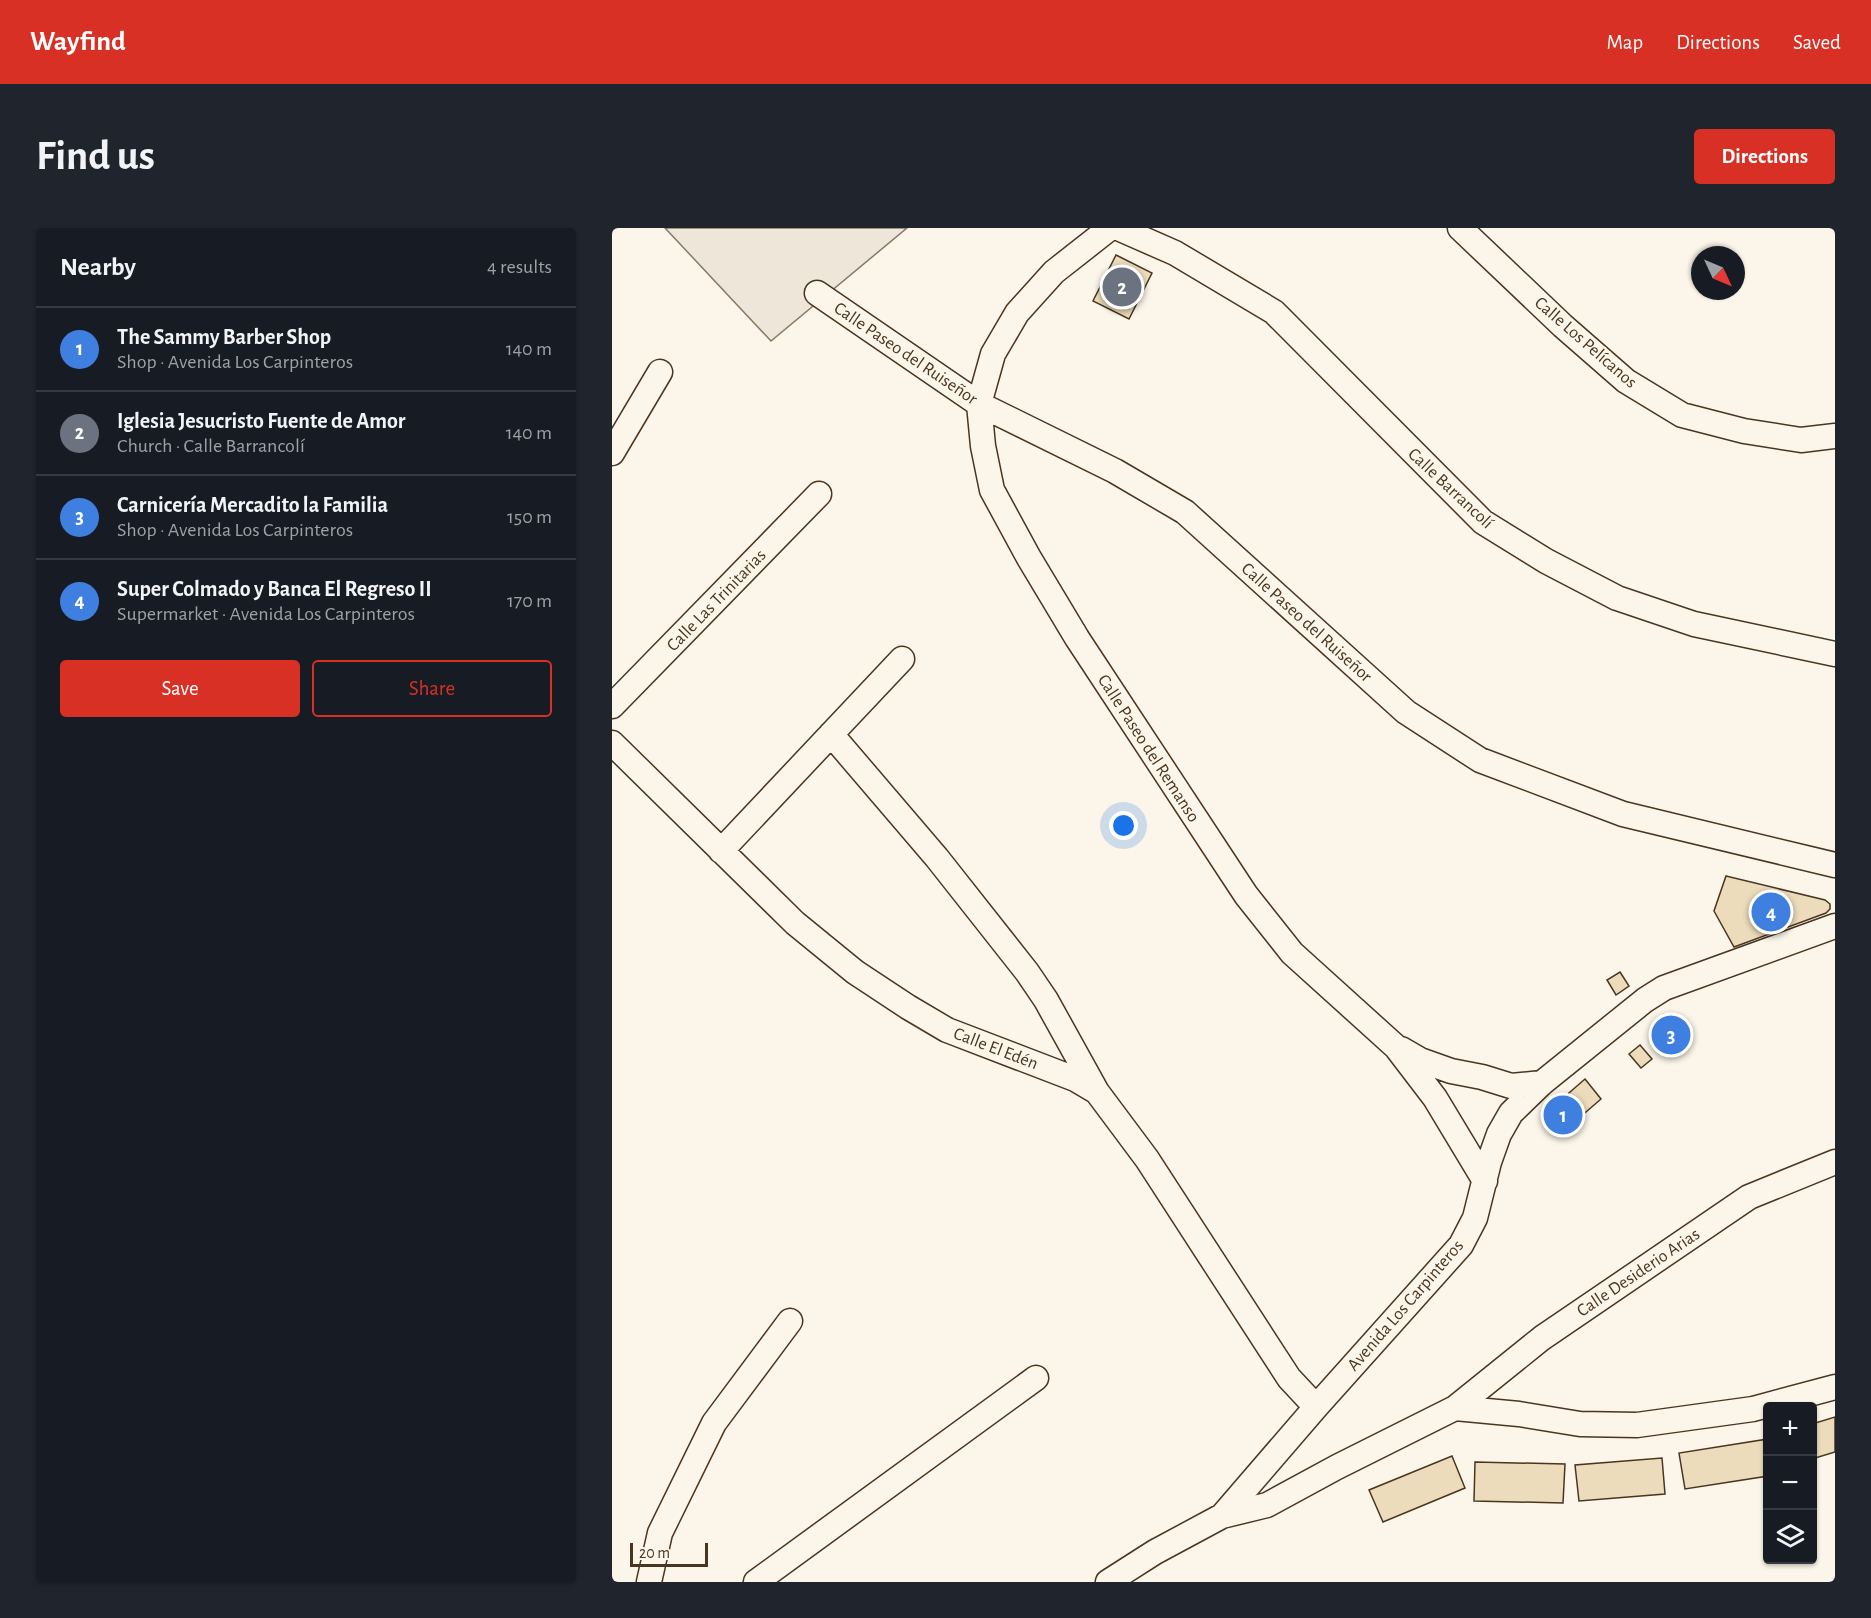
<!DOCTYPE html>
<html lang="en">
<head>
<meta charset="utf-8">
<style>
  :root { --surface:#171b24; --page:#20242c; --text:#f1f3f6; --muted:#9ea1a6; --line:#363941; --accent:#d93025 }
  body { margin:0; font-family:"Alegreya Sans",sans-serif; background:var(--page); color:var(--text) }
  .controls { position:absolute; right:18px; bottom:18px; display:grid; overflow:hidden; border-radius:6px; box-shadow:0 2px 4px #0004 }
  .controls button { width:54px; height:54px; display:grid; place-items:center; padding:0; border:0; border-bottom:2px solid var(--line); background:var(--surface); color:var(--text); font:30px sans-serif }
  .compass { position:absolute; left:1079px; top:18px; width:54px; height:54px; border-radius:50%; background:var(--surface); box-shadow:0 2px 4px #0004; rotate:134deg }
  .scale { position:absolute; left:18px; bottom:15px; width:78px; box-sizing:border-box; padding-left:6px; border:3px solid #4a3520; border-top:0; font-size:16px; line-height:21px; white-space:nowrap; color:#4a3520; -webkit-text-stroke:4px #fbf6e9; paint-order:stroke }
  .you { position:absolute; left:512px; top:598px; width:21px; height:21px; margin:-15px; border:4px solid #fff; border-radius:50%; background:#1a73e8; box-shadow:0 0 0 9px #1a73e833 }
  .badge { display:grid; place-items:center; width:39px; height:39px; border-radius:50%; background:var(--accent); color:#fff; font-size:20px; font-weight:700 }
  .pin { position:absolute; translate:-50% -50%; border:3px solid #fff; box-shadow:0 2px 6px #0006 }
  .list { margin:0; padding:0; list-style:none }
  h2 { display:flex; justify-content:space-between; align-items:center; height:78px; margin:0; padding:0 24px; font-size:26px }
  h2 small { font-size:20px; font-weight:400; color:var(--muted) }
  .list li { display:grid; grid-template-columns:39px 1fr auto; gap:18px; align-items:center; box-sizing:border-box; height:84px; padding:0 24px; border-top:2px solid var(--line) }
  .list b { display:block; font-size:22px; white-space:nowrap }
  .list p { margin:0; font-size:20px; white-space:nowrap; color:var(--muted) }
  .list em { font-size:20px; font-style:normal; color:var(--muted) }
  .actions { display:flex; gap:12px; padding:18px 24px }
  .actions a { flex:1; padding:14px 0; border:2px solid var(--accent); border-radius:6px; text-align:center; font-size:21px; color:var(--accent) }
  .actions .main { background:var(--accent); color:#fff }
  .icon { flex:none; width:33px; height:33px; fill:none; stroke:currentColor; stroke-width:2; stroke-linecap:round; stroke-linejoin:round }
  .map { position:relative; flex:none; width:1223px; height:1354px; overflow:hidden; border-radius:6px }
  header { display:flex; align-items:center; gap:36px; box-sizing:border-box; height:84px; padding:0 30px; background:var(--accent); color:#fff }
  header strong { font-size:28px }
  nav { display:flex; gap:33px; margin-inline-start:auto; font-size:21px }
  .intro { display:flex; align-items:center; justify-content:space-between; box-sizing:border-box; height:144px; padding:0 36px }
  h1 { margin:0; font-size:42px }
  .button { padding:15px 27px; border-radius:6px; background:var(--accent); color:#fff; font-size:21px; font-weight:700 }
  main { display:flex; gap:36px; padding:0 36px }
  aside { flex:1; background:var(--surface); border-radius:6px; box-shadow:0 2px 4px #0004 }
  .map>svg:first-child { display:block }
  .green { fill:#ede6d9; stroke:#887966; stroke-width:1.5 }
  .building { fill:#ecdcbc; stroke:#4a3520; stroke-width:1.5 }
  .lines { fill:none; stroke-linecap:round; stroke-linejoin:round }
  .minor-casing { stroke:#4a3520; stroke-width:27 }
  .minor { stroke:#fbf6e9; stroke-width:24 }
  .labels { text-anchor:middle; stroke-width:4.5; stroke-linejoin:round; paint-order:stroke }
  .street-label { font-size:18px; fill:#4a3520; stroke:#fbf6e9 }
</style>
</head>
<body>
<header>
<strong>Wayfind</strong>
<nav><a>Map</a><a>Directions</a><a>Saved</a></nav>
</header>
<div class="intro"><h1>Find us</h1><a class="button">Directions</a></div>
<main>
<aside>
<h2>Nearby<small>4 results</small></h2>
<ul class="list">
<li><span class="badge" style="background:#3f7fe0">1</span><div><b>The Sammy Barber Shop</b><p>Shop · Avenida Los Carpinteros</p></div><em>140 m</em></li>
<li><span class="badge" style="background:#6b7280">2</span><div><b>Iglesia Jesucristo Fuente de Amor</b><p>Church · Calle Barrancolí</p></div><em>140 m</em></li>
<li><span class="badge" style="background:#3f7fe0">3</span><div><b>Carnicería Mercadito la Familia</b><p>Shop · Avenida Los Carpinteros</p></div><em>150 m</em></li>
<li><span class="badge" style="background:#3f7fe0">4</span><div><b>Super Colmado y Banca El Regreso II</b><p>Supermarket · Avenida Los Carpinteros</p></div><em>170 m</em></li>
</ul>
<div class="actions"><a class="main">Save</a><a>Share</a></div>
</aside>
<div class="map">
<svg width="1223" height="1354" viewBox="0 0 1223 1354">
  <rect width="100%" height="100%" fill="#fbf6e9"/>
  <path class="green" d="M53 0H295L159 113Z"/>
  <path class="building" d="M504 27 540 45 517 91 481 73Z
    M1114 648 1213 672 1218 676V681L1214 685 1122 719 1102 683Z
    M1008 744 1017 758 1004 767 995 752Z
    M1058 791 1074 812 1059 822 1044 802Z
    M1028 817 1040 831 1029 840 1017 826Z
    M973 851 989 871 967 890 950 871Z
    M950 871 967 890 952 903 935 885Z
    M1223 1189V1224L1200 1231V1196Z
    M1156 1211V1248L1073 1261 1067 1225Z
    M840 1228 853 1260 771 1294 757 1262Z
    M1050 1230 1053 1266 967 1273 963 1237Z
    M863 1234 953 1236 951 1275 862 1273Z"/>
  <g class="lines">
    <defs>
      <path id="minor" d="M498 0 442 44 405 85 381 126 367 176 371 218 380 262 417 330 465 410 634 667 680 725 784 819 823 870 873 953
        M506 0 563 25 662 84 871 294 934 333 1005 370 1082 396 1223 426
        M848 0 951 98 1014 153 1070 187 1132 203 1189 212 1223 208
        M205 65 367 176 503 243 573 284 794 484 868 532 1011 586 1223 637
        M0 225 48 144
        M0 478 207 266
        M219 506 325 630 415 744 434 772 485 864
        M0 515 183 695 243 744 296 779 335 802 463 851 485 864 535 931 677 1150 704 1179
        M109 623 290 431
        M789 821 808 832 839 843 870 849 899 858 930 855
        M843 1180 907 1186 968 1196 1025 1197 1141 1181 1223 1159
        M610 1288 704 1179 849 1017 863 990 877 934 887 906 899 885 930 855 1033 772 1052 760 1223 698
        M37 1354 48 1305 102 1195 178 1093
        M144 1354 424 1150
        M496 1354 543 1324 610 1288 655 1277 725 1239 843 1180 930 1110 1137 969 1223 934"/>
    </defs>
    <use href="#minor" class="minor-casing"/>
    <use href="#minor" class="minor"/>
  </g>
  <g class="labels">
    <g class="street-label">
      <text transform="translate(974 114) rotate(41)" y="6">Calle Los Pelícanos</text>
      <text transform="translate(294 125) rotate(34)" y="6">Calle Paseo del Ruiseñor</text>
      <text transform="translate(839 260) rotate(43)" y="6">Calle Barrancolí</text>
      <text transform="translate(104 372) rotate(-46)" y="6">Calle Las Trinitarias</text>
      <text transform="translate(695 394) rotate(42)" y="6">Calle Paseo del Ruiseñor</text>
      <text transform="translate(537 520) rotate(57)" y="6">Calle Paseo del Remanso</text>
      <text transform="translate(384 820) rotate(21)" y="6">Calle El Edén</text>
      <text transform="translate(1026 1044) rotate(-34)" y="6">Calle Desiderio Arias</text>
      <text transform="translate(793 1077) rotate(-49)" y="6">Avenida Los Carpinteros</text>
    </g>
  </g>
</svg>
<div class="controls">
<button>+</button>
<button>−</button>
<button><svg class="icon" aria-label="layers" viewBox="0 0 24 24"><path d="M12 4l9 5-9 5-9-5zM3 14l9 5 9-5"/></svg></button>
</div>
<svg class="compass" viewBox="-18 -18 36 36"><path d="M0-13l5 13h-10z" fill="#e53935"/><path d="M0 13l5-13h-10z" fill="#9ea1a6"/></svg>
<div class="scale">20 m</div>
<div class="you"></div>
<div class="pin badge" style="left:951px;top:887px;background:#3f7fe0">1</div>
<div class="pin badge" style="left:510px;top:59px;background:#6b7280">2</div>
<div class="pin badge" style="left:1059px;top:807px;background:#3f7fe0">3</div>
<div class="pin badge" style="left:1159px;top:684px;background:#3f7fe0">4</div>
</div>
</main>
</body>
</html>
